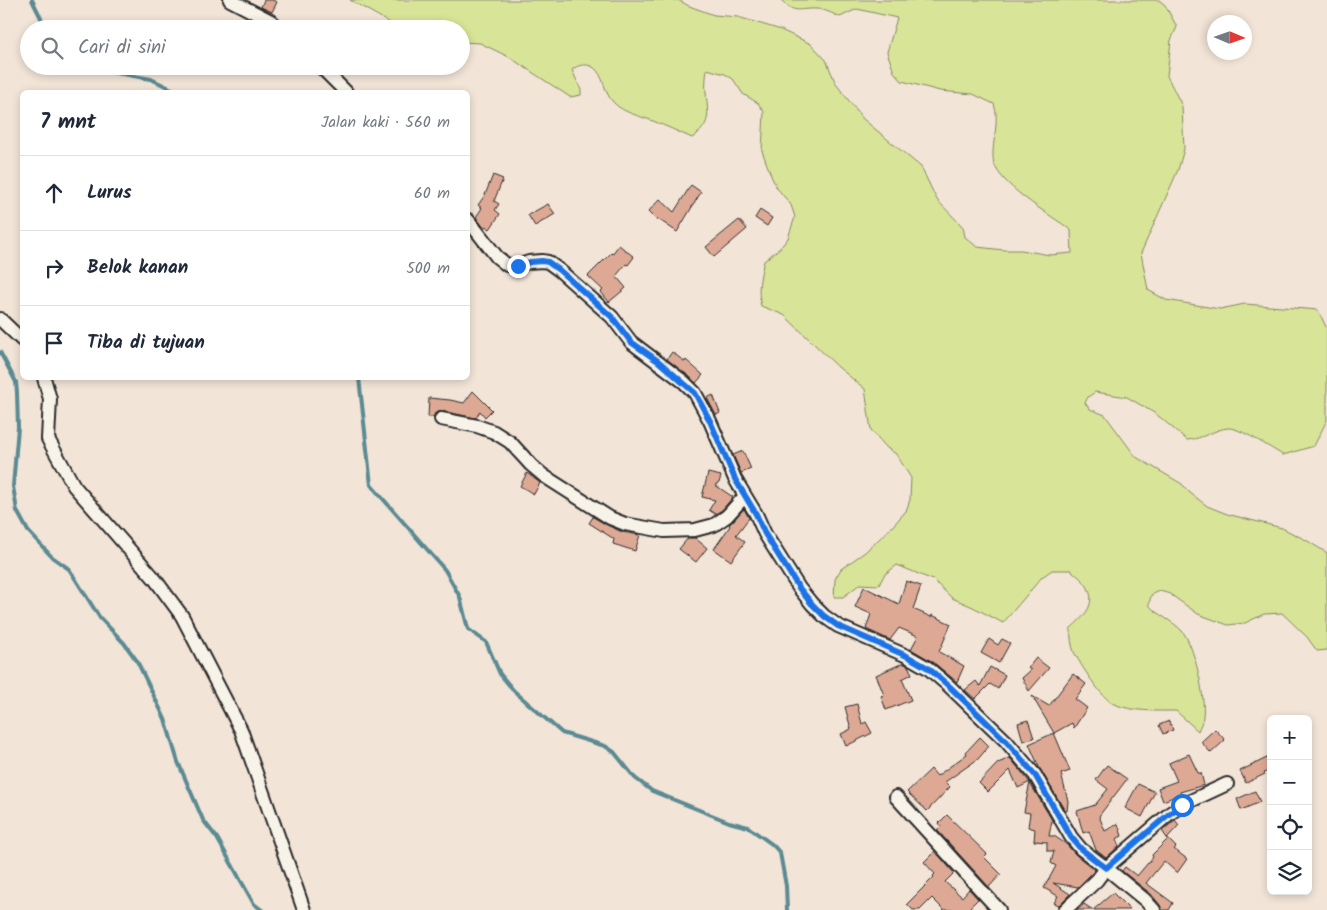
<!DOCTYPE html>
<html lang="id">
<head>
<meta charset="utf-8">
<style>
  :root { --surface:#fff; --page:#f6f6f7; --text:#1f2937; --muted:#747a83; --line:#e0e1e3 }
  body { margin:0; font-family:Kalam,sans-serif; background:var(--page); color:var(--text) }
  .controls { position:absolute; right:15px; bottom:15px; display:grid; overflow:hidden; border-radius:8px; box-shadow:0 2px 8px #0003 }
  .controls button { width:45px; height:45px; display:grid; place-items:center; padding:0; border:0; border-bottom:1px solid var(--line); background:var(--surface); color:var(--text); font:25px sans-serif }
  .compass { position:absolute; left:1207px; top:15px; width:45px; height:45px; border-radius:50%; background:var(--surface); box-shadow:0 2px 8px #0003; rotate:92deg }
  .stop { position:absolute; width:15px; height:15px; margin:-11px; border:4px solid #1a73e8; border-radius:50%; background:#fff }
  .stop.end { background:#1a73e8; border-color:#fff; box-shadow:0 1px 5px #0008 }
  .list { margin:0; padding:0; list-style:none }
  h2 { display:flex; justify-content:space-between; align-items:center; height:65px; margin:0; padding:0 20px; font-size:21px }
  h2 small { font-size:16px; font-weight:400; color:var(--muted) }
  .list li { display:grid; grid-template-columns:32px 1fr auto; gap:15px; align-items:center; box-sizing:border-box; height:75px; padding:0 20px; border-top:1px solid var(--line) }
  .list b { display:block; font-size:19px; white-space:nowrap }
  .list em { font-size:16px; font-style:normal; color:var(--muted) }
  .icon { flex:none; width:28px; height:28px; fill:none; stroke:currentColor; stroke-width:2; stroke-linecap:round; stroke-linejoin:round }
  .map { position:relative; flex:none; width:1327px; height:910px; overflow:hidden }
  .search { position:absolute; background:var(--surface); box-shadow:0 2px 8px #0003; left:20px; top:20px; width:450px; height:55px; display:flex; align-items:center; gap:12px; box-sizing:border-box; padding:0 18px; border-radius:28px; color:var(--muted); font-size:19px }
  .panel { position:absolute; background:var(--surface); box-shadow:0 2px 8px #0003; left:20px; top:90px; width:450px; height:290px; border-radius:8px }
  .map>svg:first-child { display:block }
  .green { fill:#d8e497; stroke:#828861 }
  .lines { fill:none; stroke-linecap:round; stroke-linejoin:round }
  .stream { stroke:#5a8a92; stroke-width:4 }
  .building { fill:#dea994; stroke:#2b2b2b }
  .street-casing { stroke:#2b2b2b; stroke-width:16 }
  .street { stroke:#f7f3e8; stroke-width:12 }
  .route { stroke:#1a73e8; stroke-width:6 }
</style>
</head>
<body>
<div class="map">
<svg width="1327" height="910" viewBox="0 0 1327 910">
  <rect width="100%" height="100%" fill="#f2e4d7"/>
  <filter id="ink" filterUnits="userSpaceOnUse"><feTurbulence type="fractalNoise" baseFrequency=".02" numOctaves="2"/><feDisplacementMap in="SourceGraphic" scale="10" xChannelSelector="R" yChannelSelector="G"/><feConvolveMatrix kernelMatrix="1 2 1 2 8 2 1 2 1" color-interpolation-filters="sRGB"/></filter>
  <g filter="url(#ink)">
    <path class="green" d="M350 0H678L689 6 714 15 738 17 781 30 811 44 826 60 836 84 863 119 921 167 937 200 963 227 965 237 977 247 1004 250H1021L1050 255 1072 253 1071 230C1052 216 993 182 993 158 992 140 1000 122 994 104L973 94 940 91 902 81 894 72 887 52 897 18 857 9 840 17C833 14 824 9 817 9 799 8 795 15 781 0H1159L1165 5 1177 27 1171 40 1167 76 1182 106 1184 149 1178 170 1141 253 1148 290 1166 300 1220 309 1245 304 1318 310 1327 329V420L1314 446 1283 455C1272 449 1239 427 1228 428 1215 429 1203 439 1187 440L1156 414 1127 397 1095 392 1088 397 1085 403 1090 409 1105 415 1136 457 1182 484 1189 492 1207 506 1227 514 1282 528 1306 540 1327 553V650L1317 651 1307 637 1282 613 1264 614 1245 623 1228 625 1198 614 1170 594 1160 591 1151 595 1149 605C1158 616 1172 620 1182 631 1194 644 1206 698 1203 716 1203 721 1200 726 1198 731L1176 711C1156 711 1133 712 1114 704 1102 699 1080 664 1074 652 1071 645 1071 636 1070 629 1082 618 1097 606 1088 588 1085 581 1076 575 1071 570H1052L1042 577 1003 623 973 607 952 598 933 580 897 565 884 575 879 585 860 584 843 597H834L835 579 841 569 865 552 891 528 906 511 910 500 911 478 896 454 887 448 871 430 865 389 838 367 784 315 761 306C757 290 760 277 764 261L781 247 788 238 795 217 791 205 777 188 772 178 762 151 764 112 758 103 743 94 733 79 725 74 707 69C706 77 705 85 706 93 708 114 712 124 692 138 679 132 666 126 653 121 640 116 624 113 614 103 603 93 605 75 593 67 586 63 577 65 572 70L581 90V95L570 97 509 57 480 43 461 42V29H401Z"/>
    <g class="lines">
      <path class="stream" d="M32 0 42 20 51 29
        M94 66 100 70 151 79 178 92
        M0 352 16 382 17 393 18 427 13 486 17 511 28 531 52 557 69 569 100 618 124 643 137 661 165 719 178 762 203 820 217 838 254 904 262 910
        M359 378 371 485 445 570 460 597 468 629 486 642 500 674 514 691 562 733 605 746 614 752 635 778 652 791 729 822 748 827 773 845 780 853 786 886 787 910"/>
    </g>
    <path class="building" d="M264 0H272L277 2 272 12 261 7Z
      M493 175 503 179 494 201 499 204 495 210 500 214 490 229 485 226 484 228 476 217 482 208 478 205 485 195Z
      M691 185 701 192 677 232 658 219 657 221 648 212 660 199 674 212Z
      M548 204 555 214 535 226 528 215Z
      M760 210 772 218 767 226 755 218Z
      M739 220 747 229 714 257 706 247Z
      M619 245 634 257 628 265 626 264 616 276 626 288 609 302 601 292 603 290 588 276 611 253 612 254Z
      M672 352 685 362 686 360 703 375 696 383 667 359Z
      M473 391 492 410 485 417 480 411 476 418 442 411 435 413 433 417H428L429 398 450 400 464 403Z
      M713 395 720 413 716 415 707 398Z
      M743 451 751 469 741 473 733 455Z
      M527 473 540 483 534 494 520 486Z
      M708 473 721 476 719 483 715 485 733 497 722 510 715 514 709 510 715 500 702 497Z
      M744 509 749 518 736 535 745 542 731 561 714 549 730 526 729 525Z
      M593 517 607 525 622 532 640 535 635 551 613 544 614 539 589 523Z
      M688 538H695L707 548 696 562 679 549Z
      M906 581 921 586 913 609 931 617 932 615 951 624 939 652 964 666 957 682 933 662 911 649 918 636 899 628 890 640 866 629 871 614 855 607 864 587 899 604Z
      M989 639 998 645 1002 639 1010 643 999 663 981 653Z
      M1036 658 1049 668 1029 691 1022 678 1031 670 1028 668Z
      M903 663 908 666 912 674 902 679 911 700 886 710 881 696 884 695 876 675Z
      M990 667 1005 675 998 689 990 684 975 699 965 690 976 681 980 686Z
      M1073 674 1086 684 1075 699 1087 708 1074 728 1072 723 1054 733 1032 696 1049 706Z
      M857 704 862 724 866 722 872 733 846 746 841 734 851 729 845 707Z
      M1028 720 1034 738 1023 741 1018 723Z
      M1169 721 1173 730 1163 734 1159 725Z
      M1215 729 1225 740 1211 753 1201 742Z
      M1054 733 1070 771 1061 774 1068 801 1067 811H1065L1039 767 1029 744Z
      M980 737 989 746 978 759 945 782 950 787 927 811 907 792 931 769 937 776 967 754 966 752Z
      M1189 754 1198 773H1201L1204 785 1180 792 1181 794 1163 801 1158 788 1177 781 1169 763Z
      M1271 756V769L1264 773 1265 774 1246 783 1240 771Z
      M1010 758 1028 780 1052 820 1049 836H1054L1066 844 1076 855 1095 870 1078 887 1053 883 1070 894 1059 905 1054 903 1058 896 1044 888 1056 866 1051 863 1054 851H1047V842L1034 841 1035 829 1028 827 1030 813 1024 812 1030 782 1018 788 1010 770 988 792 979 783 998 763Z
      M1107 765 1127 779 1099 816 1105 831 1118 824 1122 836 1116 839 1119 846 1106 858 1096 850 1089 831 1083 833 1077 811 1095 805 1108 789 1096 780Z
      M1138 784 1155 792 1142 817 1125 808Z
      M1255 791 1260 802 1241 810 1237 799Z
      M947 815 987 854 984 857 1001 874 989 887 937 830 941 826 939 823Z
      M1175 820 1179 825 1167 838 1162 831Z
      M1168 839 1176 847 1174 849 1187 859 1177 873 1164 861 1146 883 1173 903 1169 910H1162L1160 905 1151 894 1122 871 1125 867 1137 876 1153 857 1152 855Z
      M935 851 954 873 945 882 962 897 969 889 978 899 967 910H944L932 898 920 910H913L907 904 934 877 933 876 935 874 924 862Z
      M1113 893 1130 910H1077L1084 904 1093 910Z"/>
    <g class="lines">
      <defs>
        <path id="street" d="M230 0 271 21 280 29
          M320 66 346 92
          M468 220 497 257 507 265 518 266 529 262 542 261 548 262 559 270 612 317 631 342 684 382 695 393 710 421 735 479 756 514 765 534 799 588 812 604 824 616 838 626 907 656 928 668 949 686 1006 741 1035 775 1071 837 1081 849 1106 868 1097 880 1065 910
          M0 319 22 340
          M44 378 50 399 48 439 74 486 154 578 182 616 241 730 304 910
          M441 419 477 426 494 432 510 442 531 465 544 476 610 518 625 524 664 531 695 530 714 525 727 516 745 496
          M896 797 999 910
          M1154 910 1145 900 1106 868 1169 814 1182 805 1227 784"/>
      </defs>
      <use href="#street" class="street-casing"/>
      <use href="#street" class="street"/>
    </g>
  </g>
  <g class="lines" filter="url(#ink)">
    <path class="route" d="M518 266 530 262 542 261 548 262 559 270 612 317 631 342 658 361 695 393 710 421 735 479 756 514 765 534 799 588 812 604 824 616 838 626 907 656 928 668 949 686 1006 741 1035 775 1071 837 1081 849 1106 868 1169 814 1182 805"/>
  </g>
</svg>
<div class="controls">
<button>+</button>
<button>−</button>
<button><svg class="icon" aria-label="locate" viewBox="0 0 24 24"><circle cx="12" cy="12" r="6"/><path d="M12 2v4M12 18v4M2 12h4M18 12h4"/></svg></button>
<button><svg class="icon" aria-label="layers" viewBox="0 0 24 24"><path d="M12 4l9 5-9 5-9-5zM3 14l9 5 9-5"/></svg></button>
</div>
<svg class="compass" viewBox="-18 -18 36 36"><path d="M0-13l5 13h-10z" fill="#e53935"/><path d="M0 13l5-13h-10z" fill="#747a83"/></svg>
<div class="stop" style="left:1182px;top:805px"></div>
<div class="stop end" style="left:518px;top:266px"></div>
<div class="search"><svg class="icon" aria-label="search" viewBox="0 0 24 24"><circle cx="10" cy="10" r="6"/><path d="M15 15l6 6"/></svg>Cari di sini</div>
<section class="panel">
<h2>7 mnt<small>Jalan kaki · 560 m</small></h2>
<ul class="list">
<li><svg class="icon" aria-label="ahead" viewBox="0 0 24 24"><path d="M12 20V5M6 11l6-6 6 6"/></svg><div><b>Lurus</b></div><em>60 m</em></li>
<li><svg class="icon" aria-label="right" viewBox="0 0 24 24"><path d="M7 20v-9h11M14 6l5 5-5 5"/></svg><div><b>Belok kanan</b></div><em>500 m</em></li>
<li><svg class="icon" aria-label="arrive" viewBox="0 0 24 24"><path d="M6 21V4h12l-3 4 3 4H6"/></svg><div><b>Tiba di tujuan</b></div></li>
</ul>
</section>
</div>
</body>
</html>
